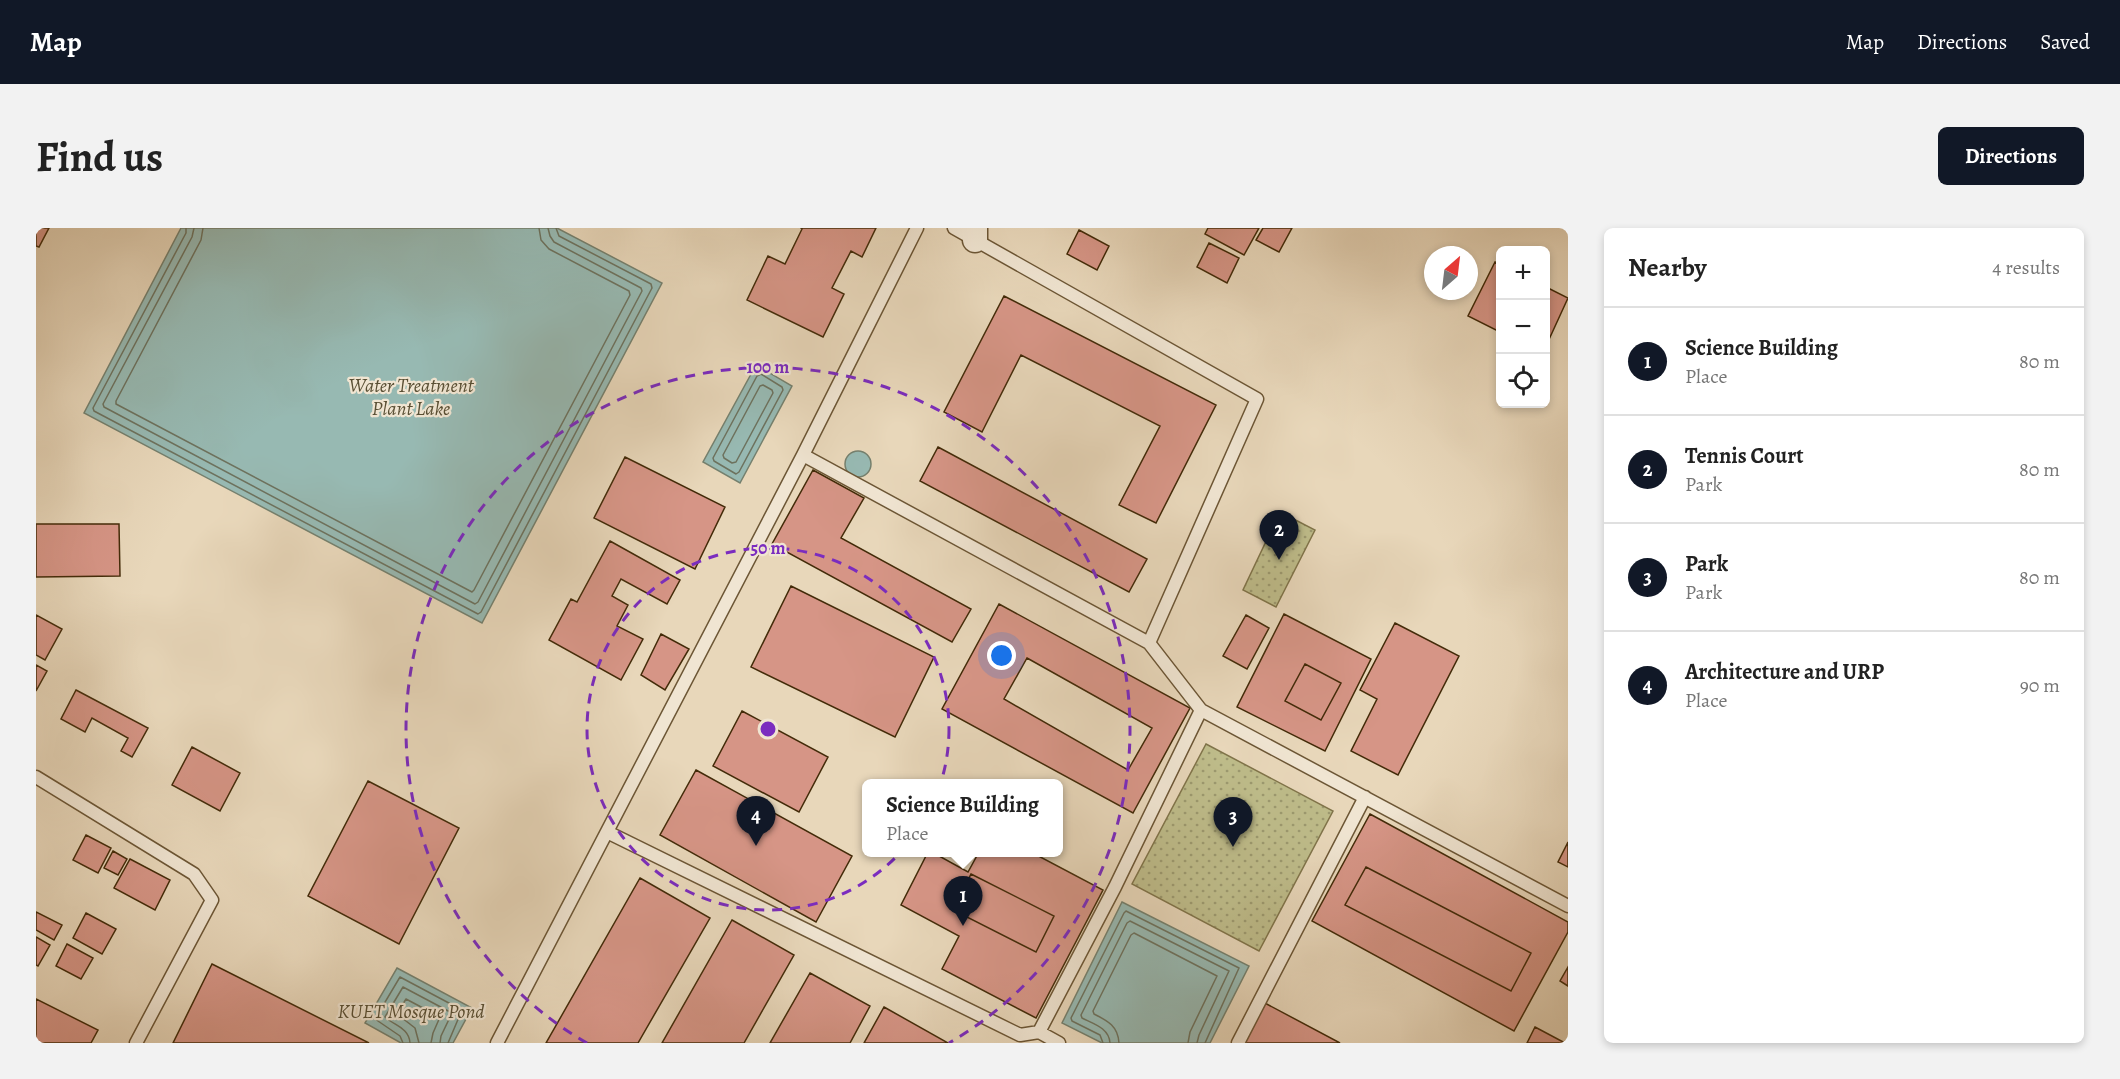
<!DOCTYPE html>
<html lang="en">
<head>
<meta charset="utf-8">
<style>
  :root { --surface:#fff; --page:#f2f2f2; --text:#222; --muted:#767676; --line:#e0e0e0; --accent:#111827 }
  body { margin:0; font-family:Alegreya,serif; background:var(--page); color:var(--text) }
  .controls { position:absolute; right:18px; top:18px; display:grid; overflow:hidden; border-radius:9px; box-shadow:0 3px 9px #0003 }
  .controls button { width:54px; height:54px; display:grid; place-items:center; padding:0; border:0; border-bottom:2px solid var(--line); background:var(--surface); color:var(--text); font:30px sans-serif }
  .compass { position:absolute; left:1388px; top:18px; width:54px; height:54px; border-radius:50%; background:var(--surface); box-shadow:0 3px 9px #0003; rotate:28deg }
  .you { position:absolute; left:966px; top:428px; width:21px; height:21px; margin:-15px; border:4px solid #fff; border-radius:50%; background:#1a73e8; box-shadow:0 0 0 9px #1a73e833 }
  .badge { display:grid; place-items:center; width:39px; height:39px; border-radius:50%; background:var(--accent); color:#fff; font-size:20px; font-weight:700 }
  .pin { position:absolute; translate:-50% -50px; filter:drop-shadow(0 2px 3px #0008) }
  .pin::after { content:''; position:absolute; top:32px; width:21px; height:18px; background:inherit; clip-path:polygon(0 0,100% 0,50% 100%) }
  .popup { position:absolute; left:826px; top:551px; width:201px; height:78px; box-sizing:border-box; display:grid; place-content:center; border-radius:9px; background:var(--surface); filter:drop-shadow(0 2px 4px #0005); font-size:20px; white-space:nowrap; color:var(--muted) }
  .popup b { font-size:22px; color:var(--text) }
  .popup::after { content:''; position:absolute; left:50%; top:100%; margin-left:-12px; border:12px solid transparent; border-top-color:var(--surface) }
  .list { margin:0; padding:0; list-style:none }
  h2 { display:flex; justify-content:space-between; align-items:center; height:78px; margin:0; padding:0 24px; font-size:26px }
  h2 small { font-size:20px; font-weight:400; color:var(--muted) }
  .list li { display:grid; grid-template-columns:39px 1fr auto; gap:18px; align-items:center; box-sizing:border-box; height:108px; padding:0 24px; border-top:2px solid var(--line) }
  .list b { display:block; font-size:22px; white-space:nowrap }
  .list p { margin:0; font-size:20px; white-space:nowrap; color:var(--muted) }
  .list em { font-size:20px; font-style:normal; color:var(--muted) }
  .icon { flex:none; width:33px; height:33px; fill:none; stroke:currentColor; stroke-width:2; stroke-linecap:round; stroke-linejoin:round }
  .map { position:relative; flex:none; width:1532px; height:815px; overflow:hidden; border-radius:9px }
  header { display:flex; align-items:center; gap:36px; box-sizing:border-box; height:84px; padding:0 30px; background:var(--accent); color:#fff }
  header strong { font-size:28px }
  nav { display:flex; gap:33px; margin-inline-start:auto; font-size:21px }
  .intro { display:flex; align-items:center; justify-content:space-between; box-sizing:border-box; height:144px; padding:0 36px }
  h1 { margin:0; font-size:42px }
  .button { padding:15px 27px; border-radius:9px; background:var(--accent); color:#fff; font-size:21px; font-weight:700 }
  main { display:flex; gap:36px; padding:0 36px }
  aside { flex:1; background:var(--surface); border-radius:9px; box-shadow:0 3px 9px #0003 }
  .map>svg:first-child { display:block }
  .park { fill:url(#park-dots); stroke:#80744a; stroke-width:1.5 }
  .water { fill:#97b9b2; stroke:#75806e; stroke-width:1.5 }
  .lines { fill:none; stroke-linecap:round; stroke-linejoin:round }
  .shore { stroke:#6d725e; stroke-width:1.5 }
  .building { fill:#d69586; stroke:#432b09; stroke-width:1.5; fill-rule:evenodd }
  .lane-casing { stroke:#6c5635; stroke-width:15 }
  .street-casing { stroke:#6c5635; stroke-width:27 }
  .lane { stroke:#f0e5d2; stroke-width:12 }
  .street { stroke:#f0e5d2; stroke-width:24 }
  .ring { fill:none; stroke:#7b2cbf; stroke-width:3; stroke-dasharray:10 8 }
  .labels { text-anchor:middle; stroke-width:4.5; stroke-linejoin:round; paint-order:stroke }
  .water-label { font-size:20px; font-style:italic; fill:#584e33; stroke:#f0e5d2 }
  .centre { fill:#7b2cbf; stroke:#f0e5d2; stroke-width:3 }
  .ring-label { font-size:18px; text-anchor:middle; font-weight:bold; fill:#7b2cbf; stroke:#f0e5d2; stroke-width:4.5; stroke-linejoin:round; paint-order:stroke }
</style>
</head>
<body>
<header>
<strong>Map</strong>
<nav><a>Map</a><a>Directions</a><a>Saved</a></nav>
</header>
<div class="intro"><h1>Find us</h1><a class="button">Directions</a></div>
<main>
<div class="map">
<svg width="1532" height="815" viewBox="0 0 1532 815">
  <defs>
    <pattern id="park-dots" width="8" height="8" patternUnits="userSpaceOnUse" patternTransform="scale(1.5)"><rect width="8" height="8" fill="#bebc8a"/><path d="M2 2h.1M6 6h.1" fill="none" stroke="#9c996f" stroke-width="1.8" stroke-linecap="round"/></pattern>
  </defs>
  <rect width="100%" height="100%" fill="#e8d7ba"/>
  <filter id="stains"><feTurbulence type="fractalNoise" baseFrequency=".00333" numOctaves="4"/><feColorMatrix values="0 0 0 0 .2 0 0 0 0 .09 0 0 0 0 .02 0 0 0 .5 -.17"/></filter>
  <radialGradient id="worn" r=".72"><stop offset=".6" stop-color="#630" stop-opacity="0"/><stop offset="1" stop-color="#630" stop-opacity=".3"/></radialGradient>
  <path class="park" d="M1244 284 1279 302 1240 379 1207 362Z
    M1170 516 1297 583 1223 723 1096 656Z"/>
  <path class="water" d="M145 0H521L626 55 446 395 48 185Z
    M720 137 756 158 704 255 667 234Z
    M809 236a13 13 0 1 1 26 0a13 13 0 1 1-26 0Z
    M1086 674 1213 738 1174 815H1066L1026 795Z
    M361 740 436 780 417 815H365L329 795Z"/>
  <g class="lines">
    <path class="shore" d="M150 0V5L57 180 58 183 442 386 445 384 616 60 615 56 523 8 520 0
      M158 0 156 9 67 176 68 179 439 376 442 374 606 63 605 60 518 14 514 8 512 0
      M167 0 165 12 80 173V176L436 364 438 362 594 67 593 63 513 21 505 12 503 0
      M725 146 746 159 747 162 703 244 700 246 678 233 677 230 721 148Z
      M727 157 736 162 737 165 700 234 696 235 688 230 687 227 724 158Z
      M367 815 364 808 339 791 364 749 426 782 412 815
      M374 815C373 800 359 798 349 789L367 759 416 785 405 808 404 815
      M383 815 379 800 361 786 370 771 404 789 397 805 395 815
      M1067 815 1064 807 1036 793 1035 790 1088 685 1090 683 1203 740 1169 815
      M1074 815C1073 800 1058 796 1046 790L1045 787 1091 695 1094 693 1193 743 1163 807 1161 815
      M1083 815C1082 798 1072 793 1058 786L1057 783 1095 707 1098 705 1181 748 1154 804 1152 815"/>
  </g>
  <path class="building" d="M0 0H13L3 19 0 18Z
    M765 0H840L826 29 815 23 796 60 808 66 787 109 711 72 732 28 749 36 766 1Z
    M1172 0H1223L1208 27 1169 6Z
    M1227 0H1256L1243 24 1220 12Z
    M1043 2 1073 18 1061 42 1031 26Z
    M1173 15 1203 30 1191 55 1161 39Z
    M1459 34 1464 37V104L1432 88Z
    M1510 59 1532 70 1510 118Z
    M968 68 1180 177 1120 295 1083 277 1124 198 985 127 946 204 908 184Z
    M902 219 1111 331 1093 364 884 253Z
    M589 229 689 279 659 341 558 290Z
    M777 242 828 270 805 310 935 381 916 414 736 316Z
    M0 296H83L84 348 0 349Z
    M574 313 644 352 631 376 585 351 576 368 592 377 581 398 607 411 585 452 513 412 535 371 541 374Z
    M755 358 898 429 859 509 715 439Z
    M963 376 1154 480 1097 585 906 481ZM991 430 1116 500 1092 542 968 471Z
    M1248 386 1335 431 1289 523 1201 479ZM1269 436 1305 455 1285 492 1249 473Z
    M0 387 26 401 9 432 0 427Z
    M1210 387 1233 400 1211 441 1187 428Z
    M1359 395 1423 428 1362 547 1315 523 1341 471 1324 462Z
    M625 406 653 421 629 462 605 447Z
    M1269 436 1305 455 1285 492 1249 473Z
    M0 437 11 443 0 463Z
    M40 462 112 500 96 529 85 523 92 510 56 490 49 504 25 491Z
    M706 483 792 529 763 584 677 538Z
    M156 519 204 545 184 583 136 557Z
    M660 542 816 628 780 694 624 607Z
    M332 553 423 600 363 716 272 668Z
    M1334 586 1532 694V704L1478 803 1276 693ZM1330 639 1495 725 1475 763 1309 677Z
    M50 607 75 620 62 645 37 632Z
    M1532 614V639L1522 634Z
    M77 623 91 631 82 647 68 640Z
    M892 624H896L932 644 943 624H995L1067 662 1000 790 906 741 923 708 865 677ZM935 646 1018 688 1000 724 917 682Z
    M94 631 134 652 119 682 78 660Z
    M1330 639 1495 725 1475 763 1309 677Z
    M935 646 1018 688 1000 724 917 682Z
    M604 650 674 690 602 815H510Z
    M0 684 26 697 18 712 0 702Z
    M50 685 80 701 66 726 37 710Z
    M696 692 758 727 708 815H626Z
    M0 709 14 717 2 738 0 737Z
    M31 716 57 730 45 751 20 738Z
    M176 736 333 815H137Z
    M1532 739V758L1524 753Z
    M774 745 834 778 814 815H734Z
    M0 771 62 802 55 815H0Z
    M1227 774 1304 815H1206Z
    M848 779 912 815H828Z
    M1499 799 1529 815H1491Z"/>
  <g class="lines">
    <defs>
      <path id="lane" d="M918 0 1221 171 1113 415 1165 482 1532 678
        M767 227 1113 415
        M0 549 158 646 176 672 100 815
        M571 604 984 807 1003 804
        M461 815 767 227 881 0
        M1023 815 1003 804 1079 659 1165 482
        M1202 815 1329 569"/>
      <path id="street" d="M939 12V0"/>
    </defs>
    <use href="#lane" class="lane-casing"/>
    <use href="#street" class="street-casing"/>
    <use href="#lane" class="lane"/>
    <use href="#street" class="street"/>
  </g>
  <g class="ring">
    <circle cx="732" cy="501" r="181"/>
    <path d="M551 815A362 362 0 1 1 913 815"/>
  </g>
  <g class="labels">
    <g class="water-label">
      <text x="375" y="164">Water Treatment<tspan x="375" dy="23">Plant Lake</tspan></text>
      <text x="375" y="790">KUET Mosque Pond</text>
    </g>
  </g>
  <circle cx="732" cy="501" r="9" class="centre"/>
  <g class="ring-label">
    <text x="732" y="145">100 m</text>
    <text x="732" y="326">50 m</text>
  </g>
  <rect width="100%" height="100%" filter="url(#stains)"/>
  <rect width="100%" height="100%" fill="url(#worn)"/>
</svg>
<div class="controls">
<button>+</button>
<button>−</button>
<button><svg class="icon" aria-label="locate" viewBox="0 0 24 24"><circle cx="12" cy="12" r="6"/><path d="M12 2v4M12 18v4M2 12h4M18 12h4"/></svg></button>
</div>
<svg class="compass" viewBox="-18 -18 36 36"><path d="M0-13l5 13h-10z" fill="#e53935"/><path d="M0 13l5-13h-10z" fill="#767676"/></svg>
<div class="you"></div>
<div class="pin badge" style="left:927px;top:698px">1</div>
<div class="popup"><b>Science Building</b>Place</div>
<div class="pin badge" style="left:1243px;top:332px">2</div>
<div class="pin badge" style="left:1197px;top:619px">3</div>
<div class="pin badge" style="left:720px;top:618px">4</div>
</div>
<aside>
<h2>Nearby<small>4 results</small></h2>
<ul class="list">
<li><span class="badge">1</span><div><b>Science Building</b><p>Place</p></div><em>80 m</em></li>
<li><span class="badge">2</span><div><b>Tennis Court</b><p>Park</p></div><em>80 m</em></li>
<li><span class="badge">3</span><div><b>Park</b><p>Park</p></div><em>80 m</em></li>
<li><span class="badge">4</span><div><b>Architecture and URP</b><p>Place</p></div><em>90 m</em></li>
</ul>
</aside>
</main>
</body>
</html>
